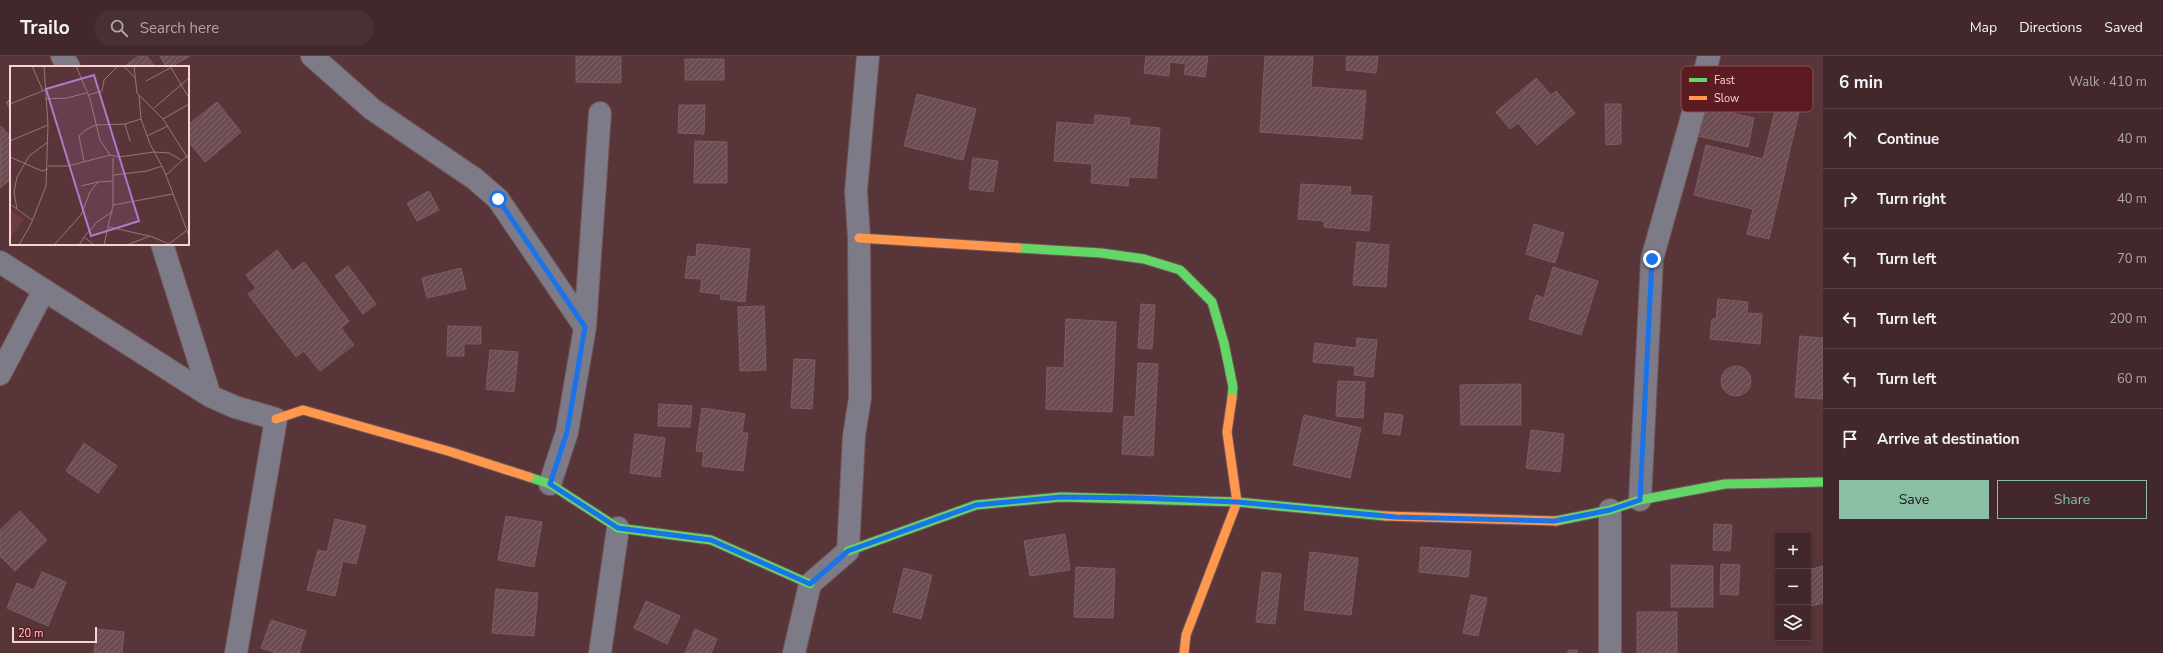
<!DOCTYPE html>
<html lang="en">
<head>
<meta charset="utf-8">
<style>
  :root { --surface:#42282a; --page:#493032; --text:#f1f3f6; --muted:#aea6a8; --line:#5a4447; --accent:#8abfa5 }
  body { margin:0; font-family:"Nunito Sans",sans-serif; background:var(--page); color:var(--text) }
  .controls { position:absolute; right:12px; bottom:12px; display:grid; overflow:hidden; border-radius:0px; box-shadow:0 2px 6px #0003 }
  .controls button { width:36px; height:36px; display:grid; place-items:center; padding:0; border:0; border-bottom:1px solid var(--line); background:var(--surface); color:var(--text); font:20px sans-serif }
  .scale { position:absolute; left:12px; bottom:10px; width:85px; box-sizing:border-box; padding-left:4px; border:2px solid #fbd2d1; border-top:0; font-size:11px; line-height:14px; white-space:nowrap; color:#fbd2d1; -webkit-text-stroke:3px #5b1b21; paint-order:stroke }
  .stop { position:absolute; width:12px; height:12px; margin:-9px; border:3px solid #1a73e8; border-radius:50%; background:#fff }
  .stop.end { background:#1a73e8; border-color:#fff; box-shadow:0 1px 4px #0008 }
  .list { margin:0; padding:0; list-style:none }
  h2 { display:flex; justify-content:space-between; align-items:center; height:52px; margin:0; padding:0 16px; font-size:17px }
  h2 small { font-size:13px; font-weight:400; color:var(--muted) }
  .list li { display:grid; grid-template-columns:26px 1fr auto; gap:12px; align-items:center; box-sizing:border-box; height:60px; padding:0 16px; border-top:1px solid var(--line) }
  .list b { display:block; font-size:15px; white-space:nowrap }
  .list em { font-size:13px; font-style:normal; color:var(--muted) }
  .actions { display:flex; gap:8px; padding:12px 16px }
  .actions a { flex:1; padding:9px 0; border:1px solid var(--accent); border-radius:0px; text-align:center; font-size:14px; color:var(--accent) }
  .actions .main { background:var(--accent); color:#111 }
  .icon { flex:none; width:22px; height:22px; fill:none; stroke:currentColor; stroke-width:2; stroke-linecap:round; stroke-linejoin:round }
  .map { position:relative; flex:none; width:1823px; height:597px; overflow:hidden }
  header { display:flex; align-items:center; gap:24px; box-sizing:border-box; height:56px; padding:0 20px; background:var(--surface); border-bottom:1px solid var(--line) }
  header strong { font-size:19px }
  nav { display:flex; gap:22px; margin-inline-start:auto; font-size:14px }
  .search { width:280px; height:36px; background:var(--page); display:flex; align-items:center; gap:10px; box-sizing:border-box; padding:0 14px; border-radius:22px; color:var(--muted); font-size:15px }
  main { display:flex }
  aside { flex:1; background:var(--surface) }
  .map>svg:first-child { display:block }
  .building { fill:url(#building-hatch); stroke:#7a5d63 }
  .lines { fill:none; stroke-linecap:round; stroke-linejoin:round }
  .street-casing { stroke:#735456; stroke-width:24 }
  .fast-casing { stroke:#735456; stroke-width:11 }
  .slow-casing { stroke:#735456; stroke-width:11 }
  .street { stroke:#7d7b87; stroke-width:22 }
  .fast { stroke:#63d668; stroke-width:9 }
  .slow { stroke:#ff974d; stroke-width:9 }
  .route { stroke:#1a73e8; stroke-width:5 }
  .inset-road { fill:none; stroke:#997475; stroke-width:1 }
  .view { fill:#b577c7; fill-opacity:0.15; stroke:#b577c7; stroke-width:2 }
  .inset-edge { fill:none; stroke:#fbd2d1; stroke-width:2 }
  .key { fill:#5b1b21; stroke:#8b5256; stroke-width:1 }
  .key-label { font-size:11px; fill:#fbd2d1 }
</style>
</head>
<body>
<header>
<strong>Trailo</strong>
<div class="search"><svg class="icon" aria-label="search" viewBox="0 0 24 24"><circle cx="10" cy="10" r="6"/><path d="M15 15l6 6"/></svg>Search here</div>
<nav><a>Map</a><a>Directions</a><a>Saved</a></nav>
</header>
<main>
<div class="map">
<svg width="1823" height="597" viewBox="0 0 1823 597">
  <defs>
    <pattern id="building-hatch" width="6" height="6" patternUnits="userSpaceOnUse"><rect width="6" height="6" fill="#6c4c53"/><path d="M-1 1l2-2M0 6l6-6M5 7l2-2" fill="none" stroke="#82656b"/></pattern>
  </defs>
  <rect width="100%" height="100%" fill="#583538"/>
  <path class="building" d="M139 0H147L155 11H123Z
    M160 0H190L171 11H166Z
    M576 0H621V27L576 26Z
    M1146 0H1208L1205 21 1184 18 1186 8 1170 6 1169 20 1144 17Z
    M1265 0H1313L1311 31 1366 35 1362 83 1260 76Z
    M1347 0H1378L1376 17 1346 14Z
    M685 3H724V24H685Z
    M1536 22 1551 39 1556 35 1575 57 1537 89 1518 67 1510 73 1496 56Z
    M917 38 976 53 963 104 904 90Z
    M11 43V55L6 46Z
    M217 46 241 76 205 106 188 85V69Z
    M1605 48H1621V88L1606 89Z
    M679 49H705L704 78 678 77Z
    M1695 49 1754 62 1748 91 1689 78Z
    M1776 51 1799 56 1769 183 1747 178 1753 153 1694 139 1706 89 1763 103Z
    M1095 59 1130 62 1129 69 1160 72 1156 122 1129 121 1128 130 1091 127 1092 108 1054 105 1057 66 1094 69Z
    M1 70 11 82V123L0 132Z
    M695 85 727 86V127H694Z
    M973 102 998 105 993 136 969 133Z
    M1301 128 1351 131 1350 139 1372 140 1369 175 1324 171V165L1298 163Z
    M429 135 439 154 417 165 407 147Z
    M1534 168 1564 177 1555 207 1526 198Z
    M1357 186 1389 189 1386 231 1353 229Z
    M697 188 750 193 745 246 720 243 721 238 700 236 702 223 685 222 688 200 696 201Z
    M277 194 293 215 304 206 349 265 341 272 354 289 320 315 304 295 296 301 248 238 256 232 246 219Z
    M348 210 376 248 363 258 335 220Z
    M1553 211 1598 225 1581 279 1529 263 1536 239 1544 242Z
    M461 212 466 233 427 242 422 222Z
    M1718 243 1748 246 1747 257 1762 258 1760 288 1710 283 1712 263H1716Z
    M1141 248 1155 249 1152 293 1138 292Z
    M764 250 766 314 740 315 738 251Z
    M1066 263 1116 266 1112 356 1046 353 1047 311 1064 312Z
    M448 270 481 271V288H464V300H447Z
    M1800 280 1823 282V343L1795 341Z
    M1357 282 1377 284 1373 321 1354 319 1355 310 1313 306 1315 287 1356 292Z
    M490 294 518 296 514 336 486 333Z
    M794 303 815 304 812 353 791 352Z
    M1138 307 1158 308 1153 400 1122 398 1124 360 1135 361Z
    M1721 325a15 15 0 1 1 30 0a15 15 0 1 1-30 0Z
    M1338 325 1365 326 1363 362 1336 360Z
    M1521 328V369H1461L1460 329Z
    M659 348 692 350 690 371 658 370Z
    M702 352 745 358 742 377H748L743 415 702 410 704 396 696 395Z
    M1385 357 1403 359 1400 379 1383 377Z
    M1304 359 1361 372 1350 422 1293 409Z
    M1531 374 1564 378 1560 416 1526 412Z
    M635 378 665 382 660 421 630 417Z
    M84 387 117 410 98 437 66 415Z
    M20 455 47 484 15 515 0 500V474Z
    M506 460 542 466 534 511 498 504Z
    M335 463 366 470 356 508 343 505 335 540 307 534 318 494 327 496Z
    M1714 468 1732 469 1730 495 1713 494Z
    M1065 478 1070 514 1030 520 1024 485Z
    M1421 491 1471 495 1468 521 1419 516Z
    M1310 496 1358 502 1351 559 1304 554Z
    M1721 508 1740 509 1738 539 1720 538Z
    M1671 509 1713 510V551H1671Z
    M1823 510V547L1808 551V514Z
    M1076 511 1115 513 1113 562 1074 561Z
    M904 512 932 519 921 563 893 556Z
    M42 516 66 526 48 570 7 552 17 527 34 534Z
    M1262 516 1281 518 1275 568 1256 566Z
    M496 533 538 537 534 580 492 577Z
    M1471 539 1487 542 1478 580 1463 577Z
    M646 545 680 560 667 588 634 572Z
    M1637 556H1677V597H1637Z
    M271 564 306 575 299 597H277L261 592Z
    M97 573 124 576 122 597H94Z
    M695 573 717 583 711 597H685Z
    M1568 594H1577V597H1568Z"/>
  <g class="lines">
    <defs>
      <path id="street" d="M62 0 69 11
        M312 0 372 53 475 123 498 143 585 271 567 376 550 428
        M162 188 210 340
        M0 206 210 340 235 351 276 363 236 597
        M585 271 600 57
        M0 318 44 234
        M1640 444 1652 203 1709 0
        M1610 454V597
        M600 597 618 472
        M794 597 810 528 848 495 854 380 860 342 859 182 856 135 868 0"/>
      <path id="fast" d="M1018 192 1101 197 1144 203 1180 214 1212 246 1224 287 1233 331 1232 342
        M529 421 550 428 618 472 711 484 810 528
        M1556 465 1610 454 1640 444 1725 428 1823 426
        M848 495 976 449 1061 441 1237 446 1385 460"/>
      <path id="slow" d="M859 182 1018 192
        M276 363 303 354 448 395 529 421
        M1385 460 1556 465
        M1184 597 1186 579 1237 446 1227 376 1232 342"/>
    </defs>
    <use href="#street" class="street-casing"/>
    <use href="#fast" class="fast-casing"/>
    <use href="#slow" class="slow-casing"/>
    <use href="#street" class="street"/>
    <use href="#fast" class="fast"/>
    <use href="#slow" class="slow"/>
  </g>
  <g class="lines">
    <path class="route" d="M498 143 585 271 567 376 550 428 618 472 711 484 810 528 848 495 976 449 1061 441 1140 442 1237 446 1396 461 1554 465 1610 454 1640 444 1652 203"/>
  </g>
  <g transform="translate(10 10)">
    <rect width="179" height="179" fill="#583538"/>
    <path d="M0 143 14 154 0 171Z" fill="#6e3d3f"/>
    <path class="inset-road" d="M22 0 33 25M66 0 80 33 90 74 100 89M114 0 125 12M124 0 127 27 153 53 179 94M160 0 179 32M136 15 160 2M78 29 92 25 94 14 108 0M129 29 131 53 140 78 154 104 179 170M35 33 57 32 76 27M0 38 35 24M144 42 179 12M153 53 179 38M115 58 131 53M137 70 158 60M0 75 38 59M0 91 32 105 38 103M74 96 69 70 77 63 86 59 115 58 120 75M38 100H58L100 89 109 91 144 86 159 87 171 94M104 109 137 105 152 100M156 109 179 88M71 120 88 116M0 138 22 154M103 139V92M7 143 4 126 7 111 19 90 38 76M99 161 139 170M74 171 87 156 103 145M9 179 21 158 36 120 38 59 34 0M44 179 71 149 80 126 88 116 102 115M69 179 74 171 84 179M94 179 103 139 163 128M117 179 140 170 159 178 176 165"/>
    <path class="view" d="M84 9 129 155 81 170 36 23Z"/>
    <rect width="179" height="179" class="inset-edge"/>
  </g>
  <rect x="1681" y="10" width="132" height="46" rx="6" class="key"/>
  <rect x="1689" y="22" width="18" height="4" fill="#63d668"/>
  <rect x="1689" y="40" width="18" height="4" fill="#ff974d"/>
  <g class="key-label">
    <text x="1714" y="28">Fast</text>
    <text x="1714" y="46">Slow</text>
  </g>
</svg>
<div class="controls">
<button>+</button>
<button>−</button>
<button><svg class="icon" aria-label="layers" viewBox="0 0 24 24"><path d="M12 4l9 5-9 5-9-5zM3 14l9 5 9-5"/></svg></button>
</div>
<div class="scale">20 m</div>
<div class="stop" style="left:498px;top:143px"></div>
<div class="stop end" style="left:1652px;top:203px"></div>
</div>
<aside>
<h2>6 min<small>Walk · 410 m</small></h2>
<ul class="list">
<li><svg class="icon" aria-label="ahead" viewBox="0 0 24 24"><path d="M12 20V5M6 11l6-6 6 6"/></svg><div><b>Continue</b></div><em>40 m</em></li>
<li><svg class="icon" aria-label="right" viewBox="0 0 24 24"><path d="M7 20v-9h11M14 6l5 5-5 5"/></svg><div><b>Turn right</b></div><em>40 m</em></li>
<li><svg class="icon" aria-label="left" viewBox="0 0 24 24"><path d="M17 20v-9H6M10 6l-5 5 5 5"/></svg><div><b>Turn left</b></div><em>70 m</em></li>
<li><svg class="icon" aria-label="left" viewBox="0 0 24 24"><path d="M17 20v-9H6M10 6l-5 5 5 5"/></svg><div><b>Turn left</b></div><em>200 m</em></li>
<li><svg class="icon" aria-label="left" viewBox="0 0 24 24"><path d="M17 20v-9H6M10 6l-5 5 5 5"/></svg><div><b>Turn left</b></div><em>60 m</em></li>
<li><svg class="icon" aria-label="arrive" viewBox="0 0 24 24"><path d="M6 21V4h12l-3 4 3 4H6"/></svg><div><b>Arrive at destination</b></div></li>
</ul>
<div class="actions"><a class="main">Save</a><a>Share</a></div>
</aside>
</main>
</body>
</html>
